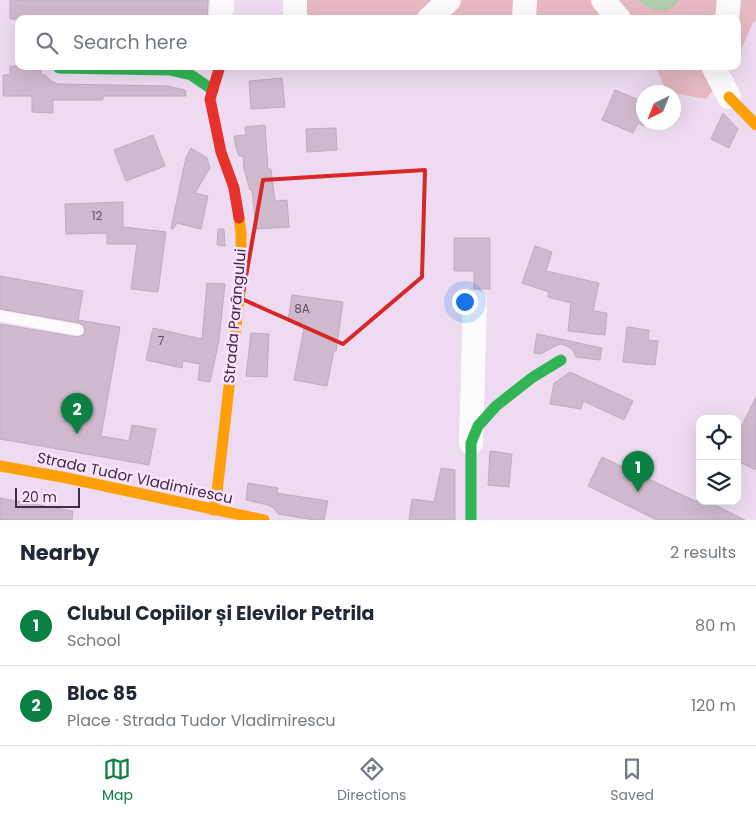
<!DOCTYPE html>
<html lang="en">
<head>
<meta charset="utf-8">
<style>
  :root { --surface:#fff; --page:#f6f6f7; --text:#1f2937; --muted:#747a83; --line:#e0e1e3; --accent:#0b8043 }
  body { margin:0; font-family:Poppins,sans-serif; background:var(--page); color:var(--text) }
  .controls { position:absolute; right:15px; bottom:15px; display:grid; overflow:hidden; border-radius:10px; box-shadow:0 5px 20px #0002 }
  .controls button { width:45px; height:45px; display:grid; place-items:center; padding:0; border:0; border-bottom:1px solid var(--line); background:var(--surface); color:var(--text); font:25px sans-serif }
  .compass { position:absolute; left:636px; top:85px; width:45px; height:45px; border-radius:50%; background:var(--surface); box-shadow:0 5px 20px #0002; rotate:223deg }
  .scale { position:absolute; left:15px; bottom:12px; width:65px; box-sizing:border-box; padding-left:5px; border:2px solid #432d46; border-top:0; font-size:14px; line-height:18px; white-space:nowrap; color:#432d46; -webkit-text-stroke:4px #fae4fe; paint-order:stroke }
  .you { position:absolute; left:464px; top:301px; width:18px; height:18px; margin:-12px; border:4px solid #fff; border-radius:50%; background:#1a73e8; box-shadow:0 0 0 8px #1a73e833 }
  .badge { display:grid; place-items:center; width:32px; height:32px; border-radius:50%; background:var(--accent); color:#fff; font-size:16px; font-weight:700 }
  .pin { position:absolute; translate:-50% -41px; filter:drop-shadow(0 1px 2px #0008) }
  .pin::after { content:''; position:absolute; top:26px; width:18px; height:15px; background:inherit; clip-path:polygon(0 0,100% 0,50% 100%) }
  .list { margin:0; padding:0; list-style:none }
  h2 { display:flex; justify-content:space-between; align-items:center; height:65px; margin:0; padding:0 20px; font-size:21px }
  h2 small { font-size:16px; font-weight:400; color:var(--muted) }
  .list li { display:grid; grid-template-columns:32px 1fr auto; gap:15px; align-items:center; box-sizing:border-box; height:80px; padding:0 20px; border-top:1px solid var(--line) }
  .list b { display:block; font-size:19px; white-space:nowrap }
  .list p { margin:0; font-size:16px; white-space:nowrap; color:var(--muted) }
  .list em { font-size:16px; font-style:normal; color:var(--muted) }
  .icon { flex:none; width:28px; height:28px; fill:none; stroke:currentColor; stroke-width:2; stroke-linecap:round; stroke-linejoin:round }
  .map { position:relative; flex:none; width:756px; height:520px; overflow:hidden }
  .search { position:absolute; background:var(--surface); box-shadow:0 5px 20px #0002; left:15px; right:15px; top:15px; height:55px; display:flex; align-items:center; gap:12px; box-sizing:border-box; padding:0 18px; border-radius:10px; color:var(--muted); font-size:19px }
  .sheet { height:225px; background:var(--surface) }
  nav { display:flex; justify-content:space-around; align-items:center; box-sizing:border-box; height:70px; border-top:1px solid var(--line); background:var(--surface); font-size:14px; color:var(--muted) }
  nav a { display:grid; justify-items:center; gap:2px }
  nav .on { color:var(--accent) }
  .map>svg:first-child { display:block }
  .green { fill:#e7bac3 }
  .water { fill:#b0ccac }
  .building { fill:#d0b9cd; stroke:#c1abbd }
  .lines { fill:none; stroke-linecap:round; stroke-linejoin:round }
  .lane { stroke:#fcfafd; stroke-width:11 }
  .street { stroke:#fcfafd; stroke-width:24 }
  .fast { stroke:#30b455; stroke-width:11 }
  .slow { stroke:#ff9f0a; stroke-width:11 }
  .jam { stroke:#e5322d; stroke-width:11 }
  .marked { fill:none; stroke:#d62828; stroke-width:4; stroke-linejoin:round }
  .labels { text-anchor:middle; stroke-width:5; stroke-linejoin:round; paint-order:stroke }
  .number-label { font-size:12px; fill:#665068 }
  .street-label { font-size:15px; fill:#432d46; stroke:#fae4fe }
</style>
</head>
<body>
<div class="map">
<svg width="756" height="520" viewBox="0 0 756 520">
  <rect width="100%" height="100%" fill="#eedbf1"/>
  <path class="green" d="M288 0H756V20L752 24 737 60V19H288Z
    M655 66H733L706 99 667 92Z"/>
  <path class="water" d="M637 0H680C668 17 651 11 637 0Z"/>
  <path class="building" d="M10 0H208L207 19H10Z
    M10 66H41V75H45L51 81 58 84 168 86 185 90 186 96H103V100H53V113L32 112V96H3V75H10Z
    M282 78 285 107 251 109 249 81Z
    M615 90 644 102V126L638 123 633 133 602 120Z
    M723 113 738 129 729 148 711 139Z
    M265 125 268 169H271L275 201 287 200 289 227 256 229 252 190H250L244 169 243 156H239L236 148 234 136 246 135 245 127Z
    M336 128 337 150 307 152 306 129Z
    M153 135 165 166 126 181 114 150Z
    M191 148 207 158 210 168 195 193 208 196 201 229 177 223 173 229 171 228 186 157Z
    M123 202V227L166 232 158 292 131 289 137 244H107V233L66 234 65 204Z
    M218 229H224L225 246 217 245Z
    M454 238H490V289H474V271H454Z
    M535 246 552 252 546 271 599 283 593 311 607 313 605 335 568 331 571 303 548 297 549 292 522 283Z
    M0 276 83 291 78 320 120 327 101 436 129 441 132 425 156 429 149 465 0 439V324L77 337 83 335 85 331 83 325 79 323 0 309Z
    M207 283 225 284 219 340 210 382 198 380 200 364 183 361 182 368 146 360 153 328 202 339Z
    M292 295 343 302 336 351H334L327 386 294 380 305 323 288 321Z
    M627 327 649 330 648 340 658 341 655 365 623 362Z
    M251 333 269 334 267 377 246 376Z
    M537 334 602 348 600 360 576 357 574 352 569 347 561 344 553 347 541 354 534 353Z
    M570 372 633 401 624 420 583 401 581 409 550 404 554 383Z
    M756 397V470L737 461V435Z
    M490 451 512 454 509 487 488 485Z
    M602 457 695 501H707L745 520H657L588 486Z
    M441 468 455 470V520H409L412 499 434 502Z
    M248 483 278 488 277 493 328 501 324 520H314L278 514 274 508 268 505 246 500Z
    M0 498 73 511 72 520H0Z"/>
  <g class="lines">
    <path class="lane" d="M0 316 78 330"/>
    <path class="street" d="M603 0 619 19
      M221 19 222 0
      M295 19V0
      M429 19 449 0
      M524 19 525 0
      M727 19 729 0
      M713 66 729 97
      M471 443 475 302"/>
    <path class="fast" d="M59 68 170 70 191 75 213 90
      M471 520V443L478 426 496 406 533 377 561 360"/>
    <path class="slow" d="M729 97 756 125
      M0 466 67 478 264 520
      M213 510 217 492 241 282V234L239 218"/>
    <path class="jam" d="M220 66 210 99 221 152 234 188 239 218"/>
  </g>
  <path class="marked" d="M425 170 422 277 343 344 242 299 263 180Z"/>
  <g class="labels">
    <g class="number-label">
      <text x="97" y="220">12</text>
      <text x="302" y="313">8A</text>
      <text x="161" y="345">7</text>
    </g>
    <g class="street-label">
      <text transform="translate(235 316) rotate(-85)" y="5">Strada Parângului</text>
      <text transform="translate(135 478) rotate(12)" y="5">Strada Tudor Vladimirescu</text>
    </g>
  </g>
</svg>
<div class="controls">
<button><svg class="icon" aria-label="locate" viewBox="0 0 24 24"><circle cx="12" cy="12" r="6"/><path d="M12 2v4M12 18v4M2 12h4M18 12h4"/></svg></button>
<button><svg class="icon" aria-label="layers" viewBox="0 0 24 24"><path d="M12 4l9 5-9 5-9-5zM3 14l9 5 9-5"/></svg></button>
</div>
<svg class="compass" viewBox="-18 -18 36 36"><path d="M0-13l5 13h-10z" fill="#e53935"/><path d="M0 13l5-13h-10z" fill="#747a83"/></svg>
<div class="scale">20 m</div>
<div class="you"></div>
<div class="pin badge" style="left:638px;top:492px">1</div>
<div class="pin badge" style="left:77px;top:434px">2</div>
<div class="search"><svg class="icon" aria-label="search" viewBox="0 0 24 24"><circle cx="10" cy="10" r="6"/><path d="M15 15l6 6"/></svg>Search here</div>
</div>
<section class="sheet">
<h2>Nearby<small>2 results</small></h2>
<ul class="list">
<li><span class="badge">1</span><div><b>Clubul Copiilor și Elevilor Petrila</b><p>School</p></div><em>80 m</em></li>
<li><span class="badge">2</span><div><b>Bloc 85</b><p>Place · Strada Tudor Vladimirescu</p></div><em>120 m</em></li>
</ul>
</section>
<nav>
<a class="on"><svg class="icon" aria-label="map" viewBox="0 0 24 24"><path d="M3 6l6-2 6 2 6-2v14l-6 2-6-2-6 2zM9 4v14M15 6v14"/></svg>Map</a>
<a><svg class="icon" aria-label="directions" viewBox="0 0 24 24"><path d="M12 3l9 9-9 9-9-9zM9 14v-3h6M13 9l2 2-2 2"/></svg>Directions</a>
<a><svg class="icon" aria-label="saved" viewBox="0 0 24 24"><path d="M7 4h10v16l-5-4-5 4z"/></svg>Saved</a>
</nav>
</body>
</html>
